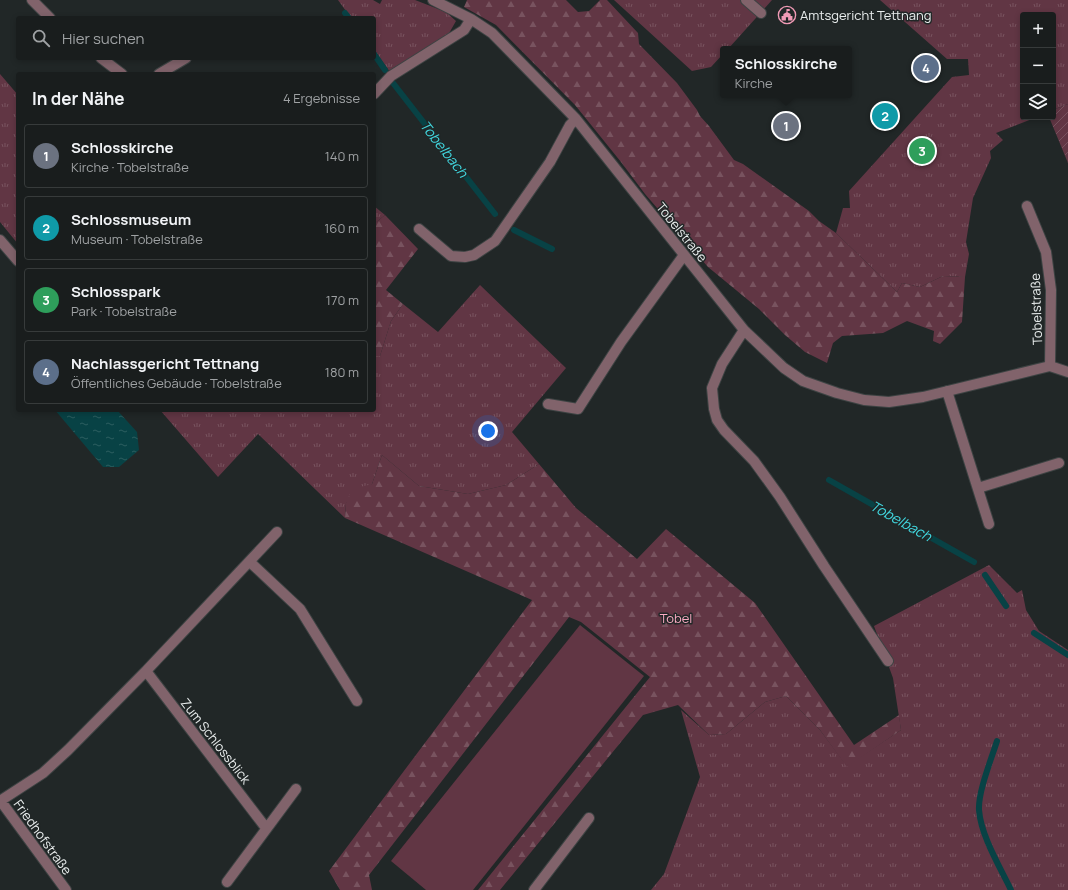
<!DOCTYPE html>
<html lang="de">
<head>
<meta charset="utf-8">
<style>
  :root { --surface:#191d1d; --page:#222626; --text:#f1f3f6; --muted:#9fa2a4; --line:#373b3b; --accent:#f09ab5 }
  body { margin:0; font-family:Manrope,sans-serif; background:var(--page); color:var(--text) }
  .controls { position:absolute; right:12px; top:12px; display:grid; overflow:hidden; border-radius:4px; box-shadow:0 2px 6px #0003 }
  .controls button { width:36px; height:36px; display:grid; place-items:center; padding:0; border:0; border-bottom:1px solid var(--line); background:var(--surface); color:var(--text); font:20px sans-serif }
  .you { position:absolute; left:488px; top:431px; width:14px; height:14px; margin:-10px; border:3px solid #fff; border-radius:50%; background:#1a73e8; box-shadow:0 0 0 6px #1a73e833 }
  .badge { display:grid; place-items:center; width:26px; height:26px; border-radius:50%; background:var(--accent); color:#fff; font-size:13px; font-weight:700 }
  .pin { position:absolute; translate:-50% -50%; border:2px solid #fff; box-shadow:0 1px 4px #0006 }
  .popup { position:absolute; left:720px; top:46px; width:132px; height:52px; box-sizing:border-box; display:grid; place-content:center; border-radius:4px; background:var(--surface); filter:drop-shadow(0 1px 3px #0005); font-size:13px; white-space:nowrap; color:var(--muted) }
  .popup b { font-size:15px; color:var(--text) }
  .popup::after { content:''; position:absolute; left:50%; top:100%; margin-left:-8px; border:8px solid transparent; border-top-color:var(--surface) }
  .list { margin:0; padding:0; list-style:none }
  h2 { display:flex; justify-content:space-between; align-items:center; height:52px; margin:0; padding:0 16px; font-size:17px }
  h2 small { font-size:13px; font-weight:400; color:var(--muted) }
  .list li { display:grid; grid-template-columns:26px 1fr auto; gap:12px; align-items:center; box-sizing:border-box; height:64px; margin:0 8px 8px; padding:0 8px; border:1px solid var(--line); border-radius:4px }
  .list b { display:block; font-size:15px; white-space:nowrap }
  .list p { margin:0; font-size:13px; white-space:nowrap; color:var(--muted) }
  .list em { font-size:13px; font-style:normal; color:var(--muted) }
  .icon { flex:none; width:22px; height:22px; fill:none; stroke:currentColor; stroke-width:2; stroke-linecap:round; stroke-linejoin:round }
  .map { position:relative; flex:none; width:1068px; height:890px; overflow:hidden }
  .search { position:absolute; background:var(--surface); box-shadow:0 2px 6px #0003; left:16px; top:16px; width:360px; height:44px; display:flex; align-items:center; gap:10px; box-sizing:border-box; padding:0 14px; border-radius:4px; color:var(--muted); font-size:15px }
  .panel { position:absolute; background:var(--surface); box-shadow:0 2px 6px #0003; left:16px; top:72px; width:360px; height:340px; border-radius:4px }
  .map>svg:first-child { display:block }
  .grass { fill:url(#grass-tufts) }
  .forest { fill:url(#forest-firs) }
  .garden { fill:url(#garden-furrows) }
  .pitch { fill:#613644 }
  .water { fill:url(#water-ripples) }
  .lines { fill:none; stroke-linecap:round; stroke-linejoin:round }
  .stream { stroke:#084245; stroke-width:6 }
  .minor-casing { stroke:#3d4343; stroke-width:12 }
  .minor { stroke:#81636b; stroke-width:10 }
  .labels { text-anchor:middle; stroke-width:3; stroke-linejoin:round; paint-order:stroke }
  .poi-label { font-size:13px; fill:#eaeeee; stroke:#212727; text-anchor:start }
  .street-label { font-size:13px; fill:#eaeeee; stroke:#212727 }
  .park-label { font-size:13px; fill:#fbabc3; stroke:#212727 }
  .water-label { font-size:14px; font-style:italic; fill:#40d6de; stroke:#212727 }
</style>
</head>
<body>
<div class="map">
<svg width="1068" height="890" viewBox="0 0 1068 890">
  <defs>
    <pattern id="grass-tufts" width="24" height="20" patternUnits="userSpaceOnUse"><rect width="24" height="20" fill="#613644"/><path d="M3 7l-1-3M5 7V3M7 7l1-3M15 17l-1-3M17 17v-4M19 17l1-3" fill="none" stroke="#78535f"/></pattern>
    <pattern id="forest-firs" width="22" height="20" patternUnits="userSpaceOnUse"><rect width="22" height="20" fill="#613644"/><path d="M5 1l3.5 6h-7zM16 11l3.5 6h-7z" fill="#78535f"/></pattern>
    <pattern id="garden-furrows" width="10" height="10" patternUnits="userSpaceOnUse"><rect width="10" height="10" fill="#613644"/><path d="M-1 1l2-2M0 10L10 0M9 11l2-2" fill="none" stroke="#78535f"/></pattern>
    <pattern id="water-ripples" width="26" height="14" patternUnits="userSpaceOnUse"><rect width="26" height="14" fill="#084245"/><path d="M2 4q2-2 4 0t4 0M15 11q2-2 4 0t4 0" fill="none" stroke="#2c5e60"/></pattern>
  </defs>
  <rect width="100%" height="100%" fill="#212727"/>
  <path class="grass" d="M338 0H373L380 4 382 0H415L446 12 456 21 448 35 390 72 374 50V18H351Z
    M614 0H772L728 49H723V54L711 67 692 71Z
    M880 0H1068V104L1053 110V15H1023V117H1037L996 133 1003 140 990 151 991 158 973 198 966 242 969 254 965 277 943 276 920 287 902 283 897 292 836 233 843 208H850L849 191 952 77 969 75 968 59H947Z
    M0 74 18 95V244L0 222Z
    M374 206 385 215 374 224Z
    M480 285 566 368 512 432 539 464 506 485 468 494 419 486 382 455 372 484 346 503 345 518 258 434 218 477 160 410H374V356H380L391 321 403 304 438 332Z
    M989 565 1017 593 1022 590 1026 610 1039 631 1068 650V890H651L664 874 700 777 681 710 709 735 726 734 765 702 786 696 820 730 847 766 901 730 893 678 874 626Z"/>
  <path class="forest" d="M467 0H566L578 12 589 11 600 0H607L638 33 639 44 677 83 697 110 700 116 709 126 734 160 743 164 809 211 819 221 836 233 897 292 902 283 920 287 943 276 965 277 962 322 940 344 933 341 934 331 907 321 883 333 842 336 833 343 827 363 805 352 785 335 759 309 708 267 645 194 621 162 575 105 496 25 464 7Z
    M385 215 418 249 386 290 403 304 391 321 380 356H374V265L376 262 374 250V224Z
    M382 455 419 486 468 494 506 485 539 464 576 508 637 559 666 529 755 603 854 745 899 715 901 730 847 767 820 730 786 696 765 702 726 734 709 735 678 705 643 715 500 890H478L650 677 581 622 569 617 369 875 372 890H340L329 871 532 600 345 518 346 503 352 489 372 484Z"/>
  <path class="garden" d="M1068 104V163L1049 117H1053V110Z"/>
  <path class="pitch" d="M580 625 644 676 473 890H426L391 861Z"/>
  <path class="water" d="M55 410H117L137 432 139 450 119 467H103Z"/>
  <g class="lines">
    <path class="stream" d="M345 13 349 18
      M374 54 385 70
      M393 83 495 214
      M514 230 552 249
      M829 480 974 562
      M985 575 1006 606
      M1034 633 1068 655
      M997 741C991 760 978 792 979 810 981 836 1000 867 1011 890"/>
    <defs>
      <path id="minor" d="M32 0 50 18
        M433 0 471 19 492 33 576 119 744 330 784 368 803 381 837 393 864 400 889 402 923 397 1050 366 1068 372
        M746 0 761 13
        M101 58 122 74
        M159 74 186 58
        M374 94 391 76 464 30 471 19
        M1027 206 1046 252 1051 290 1050 366
        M419 229 451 256 465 257 474 255 495 241 550 162 570 125 576 119
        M0 240 18 261
        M744 330 722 364 712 388 714 409 717 420 724 430 754 461 780 497 824 566 888 661
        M947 391 989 524
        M548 404 578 409 621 342 684 255
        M978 488 1059 463
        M250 562 300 609 357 701
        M146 671 277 532
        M0 800 66 890
        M0 801 43 773 68 750 146 671 266 828
        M227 882 296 789
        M534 890 589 818"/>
    </defs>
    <use href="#minor" class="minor-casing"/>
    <use href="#minor" class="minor"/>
  </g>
  <defs>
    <symbol id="civic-ring" viewBox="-11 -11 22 22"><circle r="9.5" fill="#212727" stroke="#f09ab5" stroke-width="1.5"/><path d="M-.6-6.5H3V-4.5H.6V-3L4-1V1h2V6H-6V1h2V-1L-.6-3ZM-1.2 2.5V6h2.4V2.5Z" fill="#f09ab5"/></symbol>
  </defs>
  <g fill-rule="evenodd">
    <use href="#civic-ring" x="777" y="5" width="20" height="20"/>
  </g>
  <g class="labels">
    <g class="poi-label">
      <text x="800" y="20">Amtsgericht Tettnang</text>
    </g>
    <g class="street-label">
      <text transform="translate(682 232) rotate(51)" y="5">Tobelstraße</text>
      <text transform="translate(1036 309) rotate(-92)" y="5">Tobelstraße</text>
      <text transform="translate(216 741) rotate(52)" y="5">Zum Schlossblick</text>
      <text transform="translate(43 837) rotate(54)" y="5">Friedhofstraße</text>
    </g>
    <g class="park-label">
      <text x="676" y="623">Tobel</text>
    </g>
    <g class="water-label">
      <text transform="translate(444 149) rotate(52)" y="5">Tobelbach</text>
      <text transform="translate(901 521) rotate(29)" y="5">Tobelbach</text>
    </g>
  </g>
</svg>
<div class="controls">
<button>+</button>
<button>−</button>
<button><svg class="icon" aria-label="layers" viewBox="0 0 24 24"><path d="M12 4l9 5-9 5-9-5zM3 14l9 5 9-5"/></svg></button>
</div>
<div class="you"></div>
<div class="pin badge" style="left:786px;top:126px;background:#6b7280">1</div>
<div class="popup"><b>Schlosskirche</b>Kirche</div>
<div class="pin badge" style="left:885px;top:116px;background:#0f9aa8">2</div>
<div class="pin badge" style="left:922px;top:151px;background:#2e9e5b">3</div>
<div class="pin badge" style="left:926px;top:68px;background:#5c6f8a">4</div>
<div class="search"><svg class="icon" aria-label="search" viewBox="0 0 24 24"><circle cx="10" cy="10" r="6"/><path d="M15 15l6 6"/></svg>Hier suchen</div>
<section class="panel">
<h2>In der Nähe<small>4 Ergebnisse</small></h2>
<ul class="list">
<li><span class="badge" style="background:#6b7280">1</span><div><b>Schlosskirche</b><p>Kirche · Tobelstraße</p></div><em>140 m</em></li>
<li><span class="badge" style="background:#0f9aa8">2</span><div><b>Schlossmuseum</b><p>Museum · Tobelstraße</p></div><em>160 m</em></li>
<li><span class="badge" style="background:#2e9e5b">3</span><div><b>Schlosspark</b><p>Park · Tobelstraße</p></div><em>170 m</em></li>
<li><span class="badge" style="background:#5c6f8a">4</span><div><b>Nachlassgericht Tettnang</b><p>Öffentliches Gebäude · Tobelstraße</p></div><em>180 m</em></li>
</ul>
</section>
</div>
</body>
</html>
